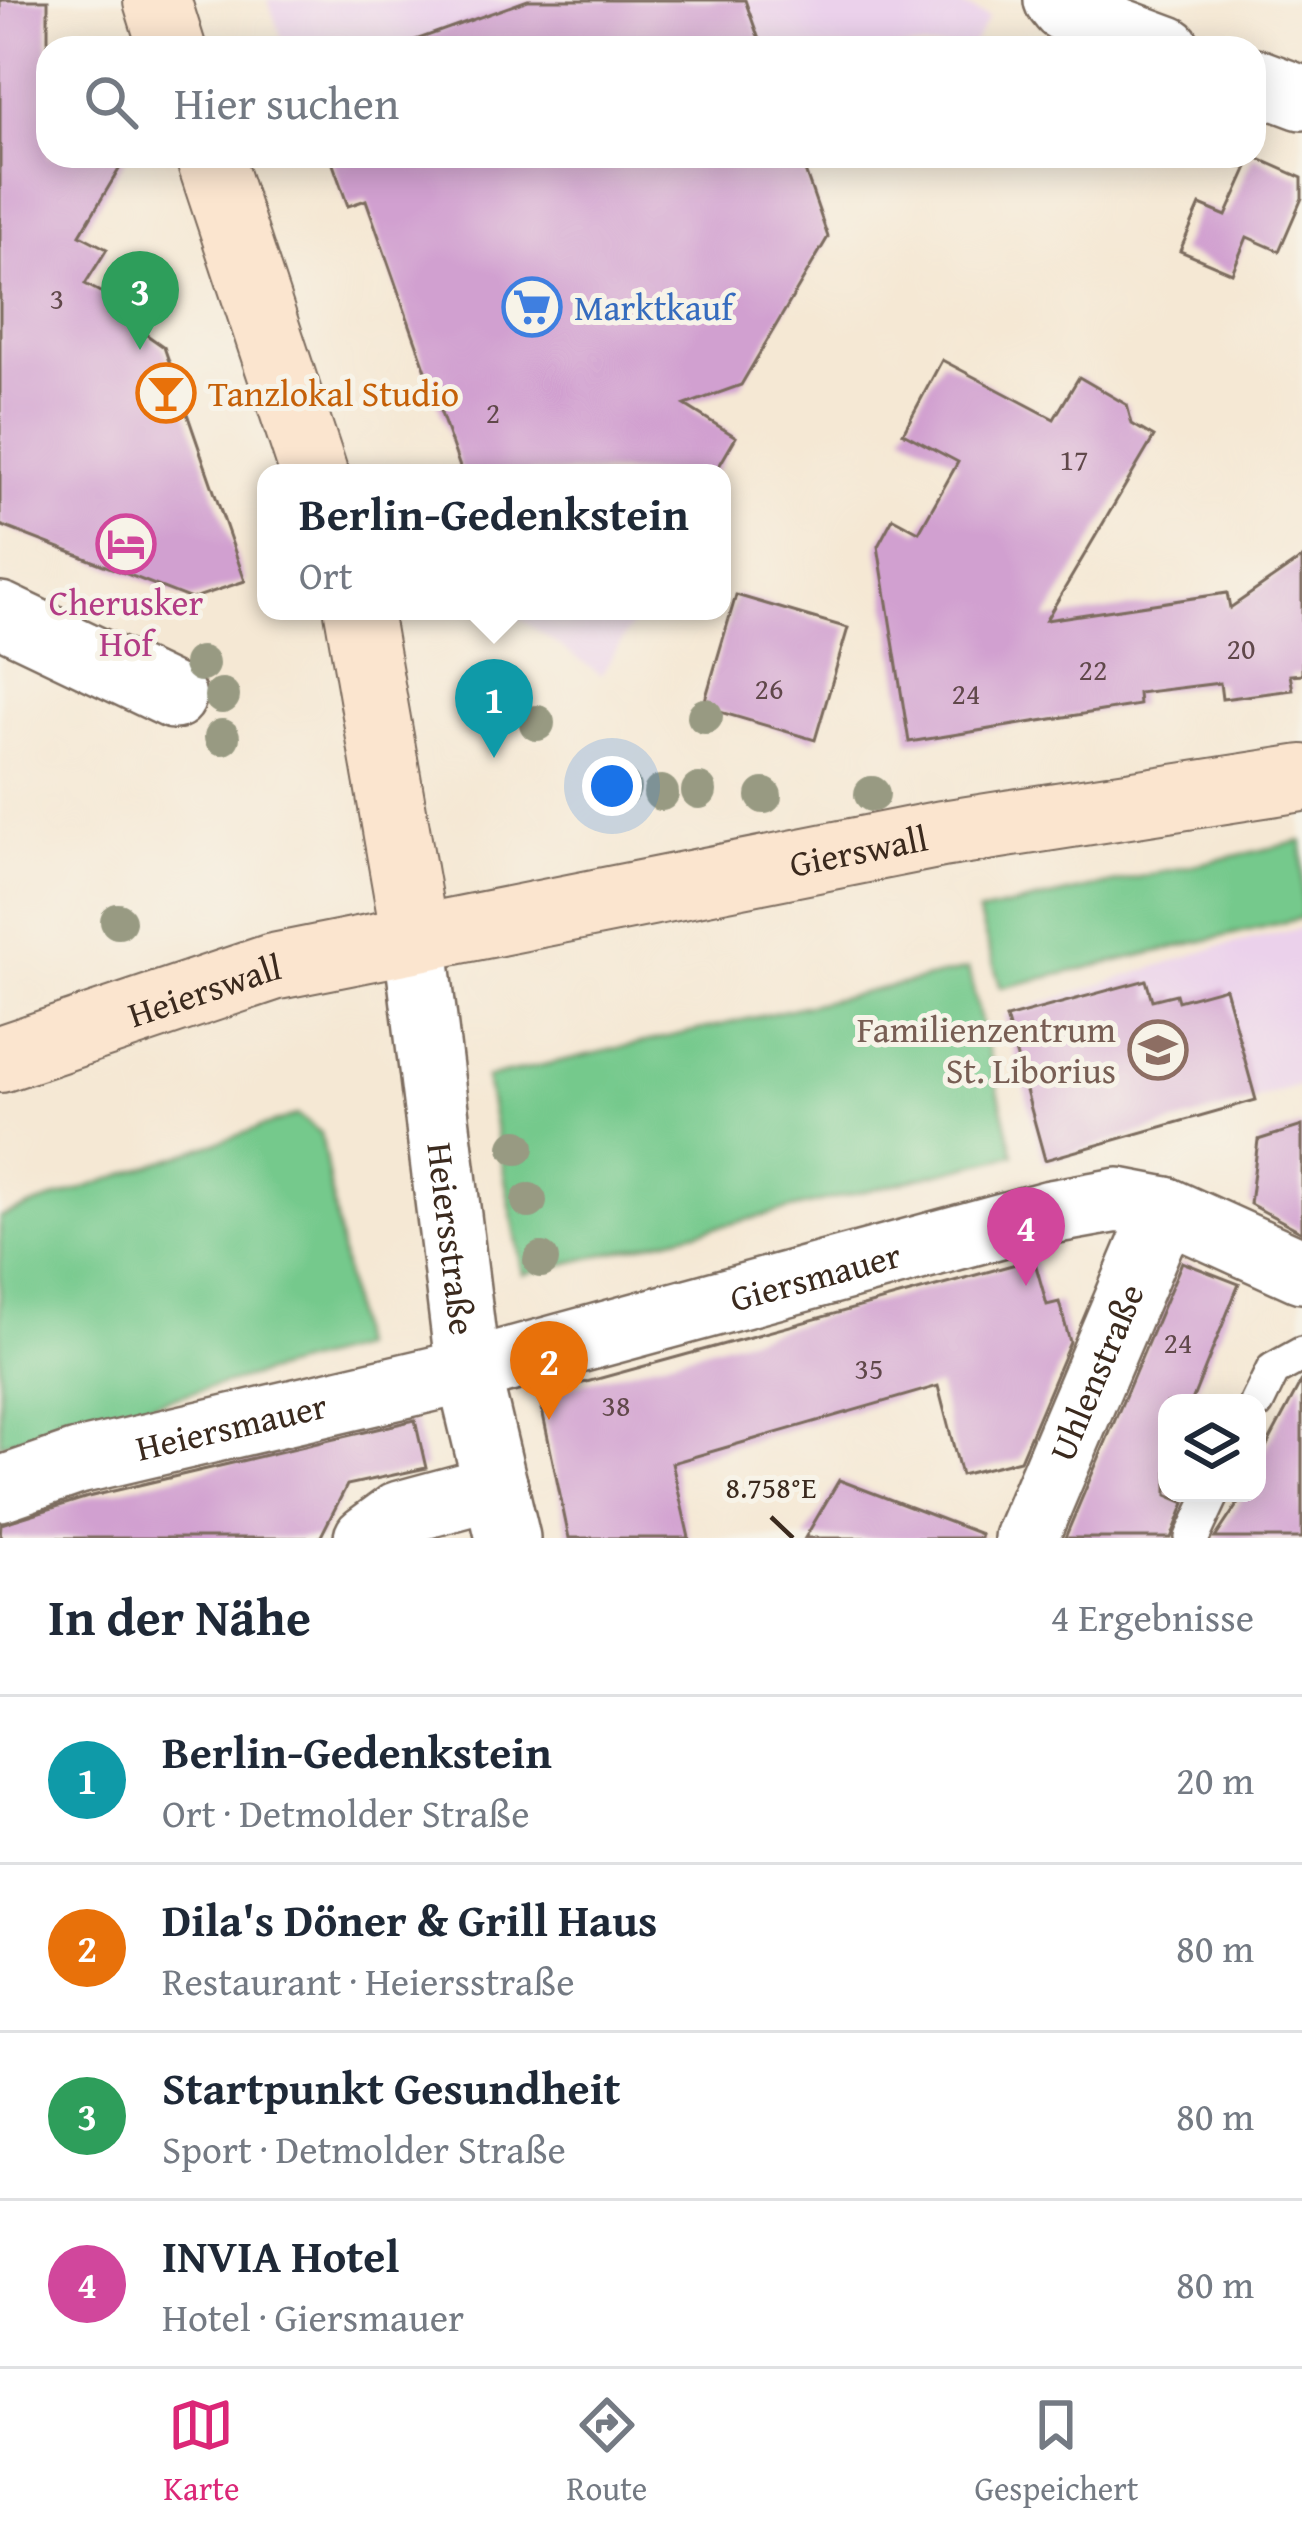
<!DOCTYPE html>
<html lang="de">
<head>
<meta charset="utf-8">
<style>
  :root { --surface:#fff; --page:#f6f6f7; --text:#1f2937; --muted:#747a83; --line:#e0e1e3; --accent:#db2777 }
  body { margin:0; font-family:"Gentium Book Plus",serif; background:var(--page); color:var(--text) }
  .controls { position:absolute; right:36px; bottom:36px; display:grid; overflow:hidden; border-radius:24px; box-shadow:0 6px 30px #0003 }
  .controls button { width:108px; height:108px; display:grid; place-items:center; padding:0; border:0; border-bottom:3px solid var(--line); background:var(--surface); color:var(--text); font:60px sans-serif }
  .you { position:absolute; left:612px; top:786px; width:42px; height:42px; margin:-30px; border:9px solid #fff; border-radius:50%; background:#1a73e8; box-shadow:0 0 0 18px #1a73e833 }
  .badge { display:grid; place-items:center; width:78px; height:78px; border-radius:50%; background:var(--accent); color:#fff; font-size:39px; font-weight:700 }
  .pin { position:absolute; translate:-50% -99px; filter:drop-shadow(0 3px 6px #0008) }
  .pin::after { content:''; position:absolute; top:63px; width:42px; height:36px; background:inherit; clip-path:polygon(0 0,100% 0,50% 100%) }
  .popup { position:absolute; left:257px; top:464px; width:474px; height:156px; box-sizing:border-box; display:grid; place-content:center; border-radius:24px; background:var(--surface); filter:drop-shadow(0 3px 9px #0005); font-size:39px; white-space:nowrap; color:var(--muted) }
  .popup b { font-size:45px; color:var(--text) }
  .popup::after { content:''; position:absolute; left:50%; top:100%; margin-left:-24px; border:24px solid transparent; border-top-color:var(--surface) }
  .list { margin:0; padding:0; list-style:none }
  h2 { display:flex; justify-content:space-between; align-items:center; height:156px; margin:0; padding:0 48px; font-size:51px }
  h2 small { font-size:39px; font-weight:400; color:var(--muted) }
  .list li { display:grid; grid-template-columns:78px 1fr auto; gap:36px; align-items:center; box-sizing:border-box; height:168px; padding:0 48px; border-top:3px solid var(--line) }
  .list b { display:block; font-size:45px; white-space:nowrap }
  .list p { margin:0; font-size:39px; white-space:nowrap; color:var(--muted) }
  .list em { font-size:39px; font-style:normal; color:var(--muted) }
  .icon { flex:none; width:66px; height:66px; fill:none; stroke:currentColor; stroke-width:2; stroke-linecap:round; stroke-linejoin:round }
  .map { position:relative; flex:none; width:1302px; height:1538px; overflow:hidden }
  .search { position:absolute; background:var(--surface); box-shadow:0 6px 30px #0003; left:36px; right:36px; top:36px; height:132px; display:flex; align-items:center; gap:30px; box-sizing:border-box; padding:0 42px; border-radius:36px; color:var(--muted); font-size:45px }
  .sheet { height:828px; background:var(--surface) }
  nav { display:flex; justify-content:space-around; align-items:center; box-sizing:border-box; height:168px; border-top:3px solid var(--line); background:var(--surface); font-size:33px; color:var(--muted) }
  nav a { display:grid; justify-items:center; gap:6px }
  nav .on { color:var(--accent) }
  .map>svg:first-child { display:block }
  .built { fill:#ebd1eb }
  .green { fill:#74c98c; stroke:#587a55; stroke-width:3 }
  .building { fill:#d1a0d0 }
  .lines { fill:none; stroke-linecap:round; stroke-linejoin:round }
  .lane-casing { stroke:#7c6c5e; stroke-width:38 }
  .street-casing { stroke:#7c6c5e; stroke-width:68 }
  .secondary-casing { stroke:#7c6c5e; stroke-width:70 }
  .lane { stroke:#fff; stroke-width:33 }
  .street { stroke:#fff; stroke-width:63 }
  .secondary { stroke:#fbe5cf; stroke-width:66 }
  .tree { fill:#989a82 }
  .ticks { fill:none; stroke:#3b2a1e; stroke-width:4.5 }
  .labels { text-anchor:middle; stroke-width:10; stroke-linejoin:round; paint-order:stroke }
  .number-label { font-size:30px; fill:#60484a }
  .shop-label { font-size:36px; fill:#366cbe; stroke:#f7f3e8; text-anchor:start }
  .food-label { font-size:36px; fill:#c56008; stroke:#f7f3e8; text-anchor:start }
  .hotel-label { font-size:36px; fill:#b23c85; stroke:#f7f3e8 }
  .street-label { font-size:36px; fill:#3b2a1e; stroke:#f7f3e8 }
  .education-label { font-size:36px; fill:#785e54; stroke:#f7f3e8; text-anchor:end }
  .ticks-label { font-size:30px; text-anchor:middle; fill:#3b2a1e; stroke:#f7f3e8; stroke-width:10; stroke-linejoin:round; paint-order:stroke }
</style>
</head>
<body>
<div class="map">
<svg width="1302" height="1538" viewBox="0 0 1302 1538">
  <rect width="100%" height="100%" fill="#f7f3e8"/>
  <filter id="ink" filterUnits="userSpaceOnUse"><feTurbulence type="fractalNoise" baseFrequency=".00833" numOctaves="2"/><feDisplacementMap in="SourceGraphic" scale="24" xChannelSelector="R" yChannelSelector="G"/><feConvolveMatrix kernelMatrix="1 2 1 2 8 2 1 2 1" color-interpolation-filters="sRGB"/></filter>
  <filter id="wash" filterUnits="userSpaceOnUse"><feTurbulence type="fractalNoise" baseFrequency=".004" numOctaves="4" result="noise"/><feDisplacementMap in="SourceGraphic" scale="48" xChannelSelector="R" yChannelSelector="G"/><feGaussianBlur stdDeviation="2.7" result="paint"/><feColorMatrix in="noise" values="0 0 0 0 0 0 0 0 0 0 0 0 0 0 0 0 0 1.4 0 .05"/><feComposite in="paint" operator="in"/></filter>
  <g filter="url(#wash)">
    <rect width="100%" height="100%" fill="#f5e8d4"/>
    <path class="built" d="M268 0H950L989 17 971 48H285Z
      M509 611H640L601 675Z
      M1302 928V1085L1044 1163 1004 1015 1218 947Z"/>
    <path class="green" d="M1302 841V918L1001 988 978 913Z
      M968 969 1014 1155 523 1274 486 1078Z
      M297 1115 321 1133 358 1348 0 1444V1217Z"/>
    <g id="blocks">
      <path class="building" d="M0 0H48V156H127L80 235 107 249 85 284 142 314 134 326 164 347 245 581 191 599 0 525Z
        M528 0H745L762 48H411L410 42Z
        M330 156H800L828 237 741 385 685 405 736 437 715 473H462L366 200 348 206Z
        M1253 156 1302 178V198L1279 251 1247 237 1232 273 1180 251 1200 205 1226 216Z
        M942 360 1054 419 1079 377 1127 405 1132 424 1154 437 1046 620 1227 593 1230 608 1302 558V674L1290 675 1293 690 1222 699 1220 683 1138 693 1139 705 909 742 878 546 893 518 919 532 958 462 903 433Z
        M736 595 848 628 815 740 703 707Z
        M1146 980 1152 1000 1176 994 1178 1001 1225 988 1256 1100 1045 1160 1006 1018Z
        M1302 1126V1232L1250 1204 1258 1140Z
        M1034 1259 1047 1305 1059 1302 1070 1342 1020 1460 961 1475 938 1386 672 1463 689 1538H569L539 1395Z
        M1182 1262 1239 1284 1191 1403H1167V1495L1185 1503 1171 1538H1065Z
        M1302 1380V1538H1215L1245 1493H1257V1464Z
        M415 1420 426 1468 347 1485 320 1538H0L1 1524 88 1497Z
        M839 1480 981 1534 980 1538H805Z"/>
    </g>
  </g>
  <g filter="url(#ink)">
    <use href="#blocks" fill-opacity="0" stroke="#7c6c5e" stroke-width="3"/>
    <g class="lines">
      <defs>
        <path id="lane" d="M1257 1403 1273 1370 1302 1354
          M1192 1538 1213 1493"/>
        <g id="street">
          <path d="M1056 0 1063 9 1168 48"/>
          <path d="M1254 80 1302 98"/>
          <path d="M0 614 174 697"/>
          <path id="s1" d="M415 938 468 1371 508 1538"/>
          <path id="s2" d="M0 1489 78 1462 468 1371 1051 1212 1118 1200 1165 1209 1302 1271"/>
          <path d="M366 1538 400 1513 496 1487"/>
          <path id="s3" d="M1026 1538 1165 1209"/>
        </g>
        <g id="secondary">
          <path d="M157 0 172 48"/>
          <path d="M209 156 314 473"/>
          <path d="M358 611 415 938"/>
          <path id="s4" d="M0 1059 273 967 942 834 1302 778"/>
        </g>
      </defs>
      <use href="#lane" class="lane-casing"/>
      <use href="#street" class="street-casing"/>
      <use href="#secondary" class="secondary-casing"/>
      <use href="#lane" class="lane"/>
      <use href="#street" class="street"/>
      <use href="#secondary" class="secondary"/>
    </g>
    <g class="tree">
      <circle cx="201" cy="664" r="18"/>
      <circle cx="222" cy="696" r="18"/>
      <circle cx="497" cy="702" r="18"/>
      <circle cx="705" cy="716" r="18"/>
      <circle cx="537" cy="723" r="18"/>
      <circle cx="222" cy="737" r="18"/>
      <circle cx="623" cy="788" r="18"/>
      <circle cx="699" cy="791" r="18"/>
      <circle cx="661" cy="793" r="18"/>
      <circle cx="872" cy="794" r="18"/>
      <circle cx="764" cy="796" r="18"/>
      <circle cx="118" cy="921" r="18"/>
      <circle cx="517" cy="1147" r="18"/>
      <circle cx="529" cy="1201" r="18"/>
      <circle cx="541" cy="1260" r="18"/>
    </g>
  </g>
  <path class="ticks" d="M771 1517 793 1538"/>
  <defs>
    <symbol id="supermarket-ring" viewBox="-11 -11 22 22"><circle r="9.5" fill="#f7f3e8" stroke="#3f7fe0" stroke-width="1.5"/><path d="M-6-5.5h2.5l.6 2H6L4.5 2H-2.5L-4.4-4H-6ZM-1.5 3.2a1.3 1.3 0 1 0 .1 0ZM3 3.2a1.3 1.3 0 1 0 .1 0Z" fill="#3f7fe0"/></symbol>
    <symbol id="bar-ring" viewBox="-11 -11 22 22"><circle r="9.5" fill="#f7f3e8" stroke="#e8710a" stroke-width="1.5"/><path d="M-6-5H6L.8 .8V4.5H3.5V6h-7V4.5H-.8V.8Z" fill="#e8710a"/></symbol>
    <symbol id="hotel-ring" viewBox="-11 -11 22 22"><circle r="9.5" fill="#f7f3e8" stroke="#d1479c" stroke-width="1.5"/><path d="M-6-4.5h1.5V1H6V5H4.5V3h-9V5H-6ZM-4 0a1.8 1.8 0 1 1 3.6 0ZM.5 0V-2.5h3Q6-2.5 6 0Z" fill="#d1479c"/></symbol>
    <symbol id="school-ring" viewBox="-11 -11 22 22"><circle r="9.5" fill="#f7f3e8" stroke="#8d6e63" stroke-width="1.5"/><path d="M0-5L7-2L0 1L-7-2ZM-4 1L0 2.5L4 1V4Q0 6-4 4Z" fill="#8d6e63"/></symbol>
  </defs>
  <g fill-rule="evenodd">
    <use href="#supermarket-ring" x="499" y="274" width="66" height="66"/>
    <use href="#bar-ring" x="133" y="360" width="66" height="66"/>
    <use href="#hotel-ring" x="93" y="511" width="66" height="66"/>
    <use href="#school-ring" x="1125" y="1017" width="66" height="66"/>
  </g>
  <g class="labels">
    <g class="number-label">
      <text x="57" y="309">3</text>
      <text x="493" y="423">2</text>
      <text x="1074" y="470">17</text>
      <text x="1241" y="659">20</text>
      <text x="1093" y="680">22</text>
      <text x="769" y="699">26</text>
      <text x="966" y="704">24</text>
      <text x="1178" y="1353">24</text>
      <text x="869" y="1379">35</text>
      <text x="616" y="1416">38</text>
    </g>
    <g class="shop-label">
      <text x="574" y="320">Marktkauf</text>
    </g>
    <g class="food-label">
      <text x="208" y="406">Tanzlokal Studio</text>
    </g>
    <g class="hotel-label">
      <text x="126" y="615">Cherusker<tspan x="126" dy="41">Hof</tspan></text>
    </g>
    <g class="street-label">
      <text dy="13" stroke="none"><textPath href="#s4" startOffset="885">Gierswall</textPath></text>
      <text dy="13" stroke="none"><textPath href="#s4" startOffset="216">Heierswall</textPath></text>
      <text dy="13" stroke="none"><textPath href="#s1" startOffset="303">Heiersstraße</textPath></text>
      <text dy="13" stroke="none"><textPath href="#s2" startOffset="843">Giersmauer</textPath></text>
      <text dy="13" stroke="none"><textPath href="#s3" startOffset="180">Uhlenstraße</textPath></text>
      <text dy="13" stroke="none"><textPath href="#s2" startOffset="240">Heiersmauer</textPath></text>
    </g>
    <g class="education-label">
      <text x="1116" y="1042">Familienzentrum<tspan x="1116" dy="41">St. Liborius</tspan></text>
    </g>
  </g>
  <g class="ticks-label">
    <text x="771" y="1498">8.758°E</text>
  </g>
</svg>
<div class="controls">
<button><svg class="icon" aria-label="layers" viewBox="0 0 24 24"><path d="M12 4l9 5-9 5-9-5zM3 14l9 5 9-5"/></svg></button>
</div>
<div class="you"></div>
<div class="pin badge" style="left:494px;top:758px;background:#0f9aa8">1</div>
<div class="popup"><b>Berlin-Gedenkstein</b>Ort</div>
<div class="pin badge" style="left:549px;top:1420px;background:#e8710a">2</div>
<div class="pin badge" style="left:140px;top:350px;background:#2e9e5b">3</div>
<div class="pin badge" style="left:1026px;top:1286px;background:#d1479c">4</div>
<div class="search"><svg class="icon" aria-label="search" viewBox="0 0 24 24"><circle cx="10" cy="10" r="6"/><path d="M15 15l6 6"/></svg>Hier suchen</div>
</div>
<section class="sheet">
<h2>In der Nähe<small>4 Ergebnisse</small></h2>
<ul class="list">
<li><span class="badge" style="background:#0f9aa8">1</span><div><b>Berlin-Gedenkstein</b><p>Ort · Detmolder Straße</p></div><em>20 m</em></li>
<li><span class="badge" style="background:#e8710a">2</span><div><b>Dila's Döner &amp; Grill Haus</b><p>Restaurant · Heiersstraße</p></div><em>80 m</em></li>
<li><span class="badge" style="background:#2e9e5b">3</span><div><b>Startpunkt Gesundheit</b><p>Sport · Detmolder Straße</p></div><em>80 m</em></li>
<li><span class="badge" style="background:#d1479c">4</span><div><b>INVIA Hotel</b><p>Hotel · Giersmauer</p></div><em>80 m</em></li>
</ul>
</section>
<nav>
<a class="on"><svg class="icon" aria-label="map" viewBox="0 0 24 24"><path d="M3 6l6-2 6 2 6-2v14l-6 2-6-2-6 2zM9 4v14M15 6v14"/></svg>Karte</a>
<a><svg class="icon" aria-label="directions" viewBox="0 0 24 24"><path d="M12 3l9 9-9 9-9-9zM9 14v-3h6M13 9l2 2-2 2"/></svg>Route</a>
<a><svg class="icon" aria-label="saved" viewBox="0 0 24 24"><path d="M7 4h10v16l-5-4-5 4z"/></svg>Gespeichert</a>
</nav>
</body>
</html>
